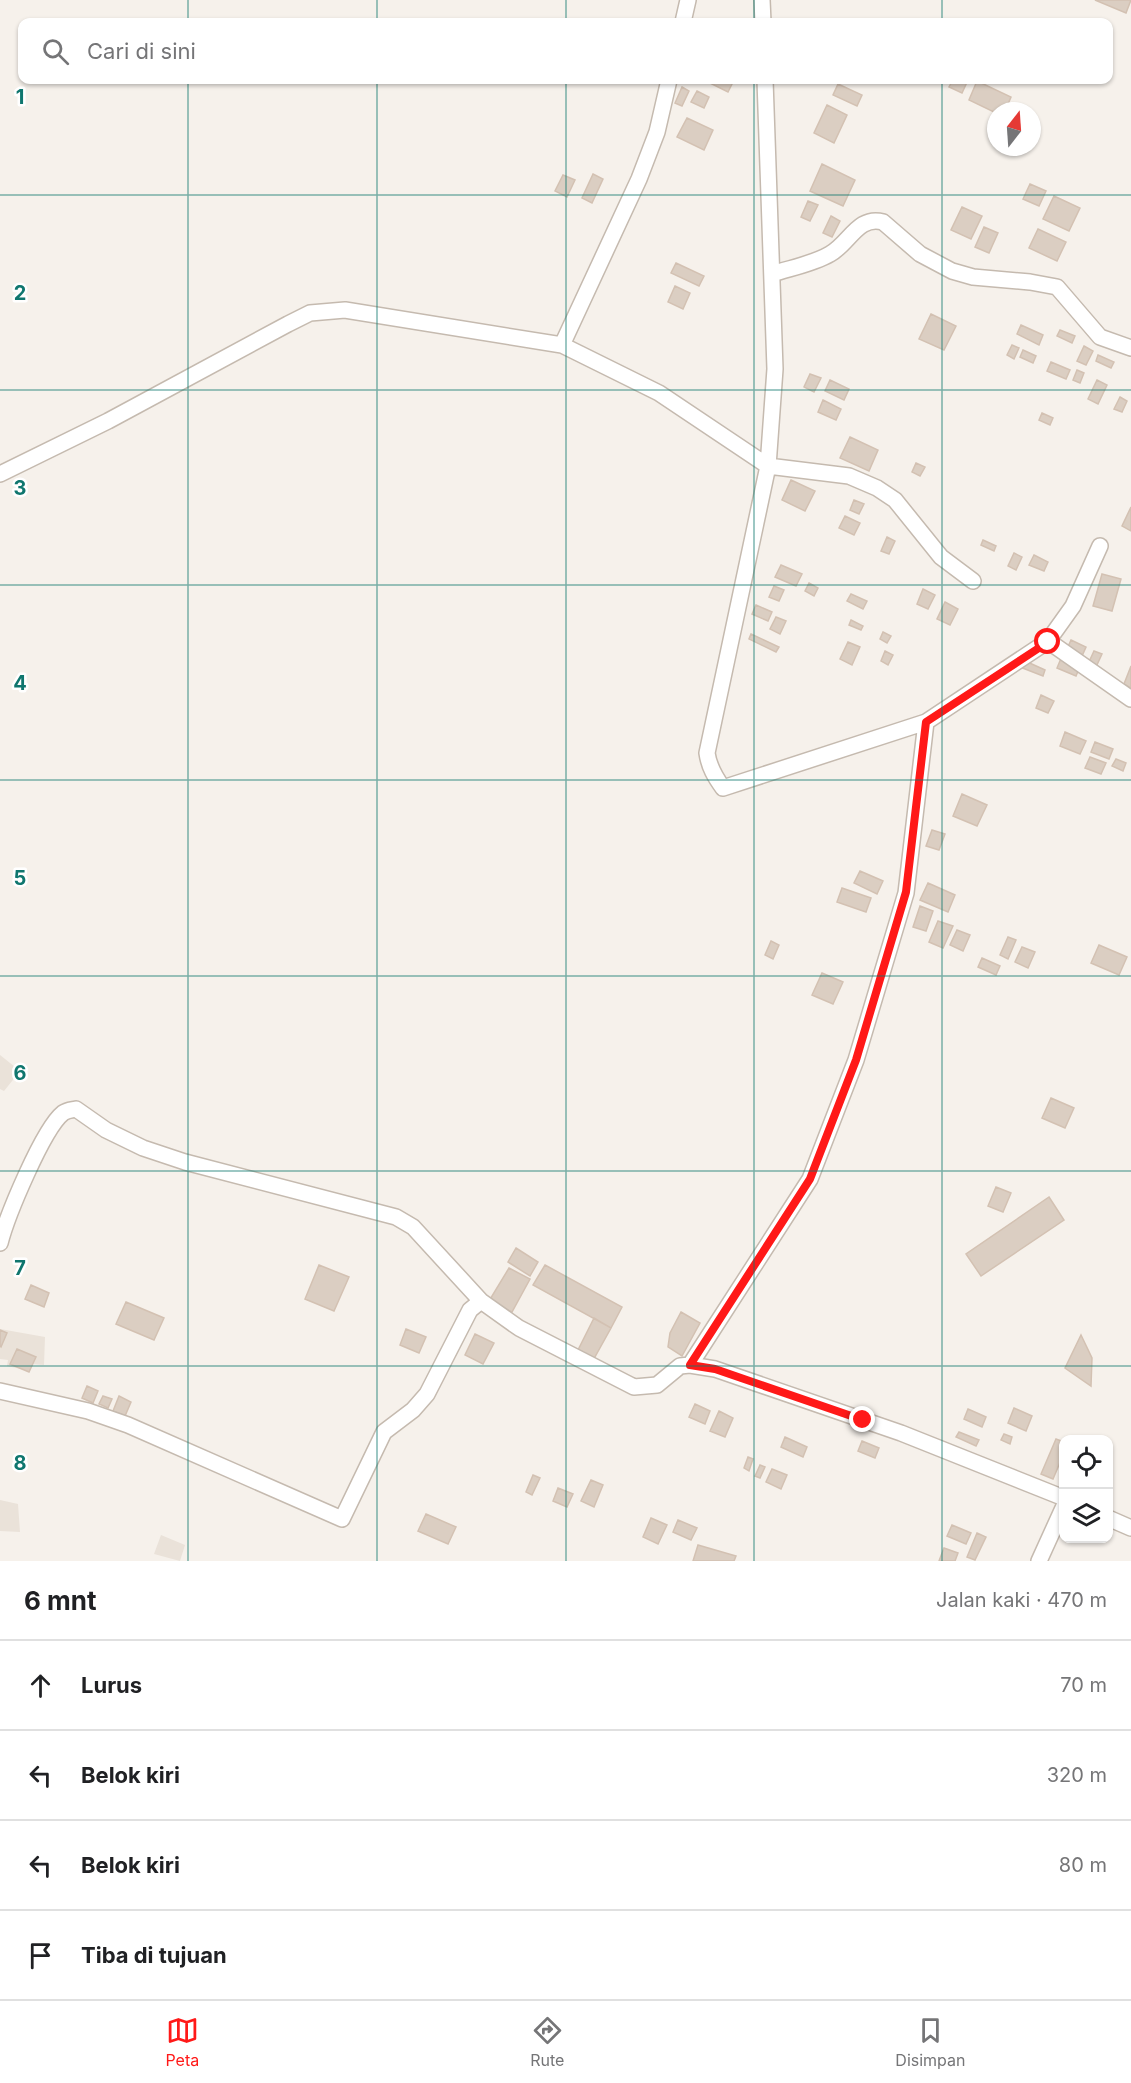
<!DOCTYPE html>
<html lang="id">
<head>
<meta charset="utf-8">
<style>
  :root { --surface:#fff; --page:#f2f2f2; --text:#202124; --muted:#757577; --line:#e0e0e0; --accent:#ff1918 }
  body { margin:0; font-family:Inter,sans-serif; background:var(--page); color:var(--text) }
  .controls { position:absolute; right:18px; bottom:18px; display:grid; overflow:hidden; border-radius:12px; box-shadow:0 2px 4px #0004 }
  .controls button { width:54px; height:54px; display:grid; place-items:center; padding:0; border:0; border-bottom:2px solid var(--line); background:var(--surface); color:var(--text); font:30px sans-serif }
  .compass { position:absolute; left:987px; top:102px; width:54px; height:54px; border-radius:50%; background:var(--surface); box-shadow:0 2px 4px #0004; rotate:17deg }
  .stop { position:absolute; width:18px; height:18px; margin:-14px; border:4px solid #ff1918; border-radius:50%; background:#fff }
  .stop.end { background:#ff1918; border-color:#fff; box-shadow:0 2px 6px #0008 }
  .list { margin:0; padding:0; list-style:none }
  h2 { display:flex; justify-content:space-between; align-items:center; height:78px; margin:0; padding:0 24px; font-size:26px }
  h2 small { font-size:20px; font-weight:400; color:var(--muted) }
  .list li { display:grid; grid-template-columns:39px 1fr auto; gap:18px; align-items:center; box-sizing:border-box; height:90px; padding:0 24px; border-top:2px solid var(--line) }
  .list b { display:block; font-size:22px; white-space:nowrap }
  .list em { font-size:20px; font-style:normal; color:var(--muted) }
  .icon { flex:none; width:33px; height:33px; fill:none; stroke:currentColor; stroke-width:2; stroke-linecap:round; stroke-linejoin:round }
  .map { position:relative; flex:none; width:1131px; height:1561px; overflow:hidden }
  .search { position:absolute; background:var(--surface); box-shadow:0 2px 4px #0004; left:18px; right:18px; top:18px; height:66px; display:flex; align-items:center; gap:15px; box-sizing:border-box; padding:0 21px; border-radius:12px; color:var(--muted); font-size:22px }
  .sheet { height:438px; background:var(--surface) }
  nav { display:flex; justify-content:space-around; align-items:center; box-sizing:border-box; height:84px; border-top:2px solid var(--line); background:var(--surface); font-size:16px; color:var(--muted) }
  nav a { display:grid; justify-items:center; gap:3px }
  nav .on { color:var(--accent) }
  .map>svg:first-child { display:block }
  .residential { fill:#eae2d9 }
  .building { fill:#dbcec2; stroke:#d3c1b2; stroke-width:1.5 }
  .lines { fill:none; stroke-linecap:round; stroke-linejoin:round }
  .street-casing { stroke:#c5baaf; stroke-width:18 }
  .street { stroke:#fff; stroke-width:15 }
  .route { stroke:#ff1918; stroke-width:8 }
  .grid { fill:none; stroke:#0f766e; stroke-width:1.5; stroke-opacity:0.55 }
  .grid-label { font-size:20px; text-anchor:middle; font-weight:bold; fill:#0f766e; stroke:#fff; stroke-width:5; stroke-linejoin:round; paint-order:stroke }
</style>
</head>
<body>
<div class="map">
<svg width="1131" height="1561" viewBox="0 0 1131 1561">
  <rect width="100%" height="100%" fill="#f6f1eb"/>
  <path class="residential" d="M0 1055 20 1071 4 1091 0 1089Z
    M0 1329 45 1337 44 1365 31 1364 30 1371 7 1366 8 1360 0 1359Z
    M0 1500 18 1504 20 1532 0 1531Z
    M161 1535 185 1545 180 1561 154 1554Z"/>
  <path class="building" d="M1095 0H1131L1126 13Z
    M704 80H734L728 92Z
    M953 80H968L962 93 949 87Z
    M977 81 1011 97 1005 111 996 113 969 100Z
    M838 84 862 95 857 106 833 95Z
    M682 87 689 91 682 106 675 103Z
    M697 91 709 97 704 108 691 102Z
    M827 105 847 115 834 143 814 133Z
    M687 118 713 130 704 150 677 137Z
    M822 164 855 180 843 206 810 191Z
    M593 174 603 179 592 203 582 198Z
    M563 175 575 180 567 197 555 191Z
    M1030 184 1046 191 1039 206 1023 199Z
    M1054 196 1080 208 1069 231 1043 219Z
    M808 201 818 205 810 221 801 217Z
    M962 207 982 216 971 239 951 230Z
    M831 216 840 221 832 237 823 233Z
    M984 227 998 233 989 253 975 247Z
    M1038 229 1066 242 1057 261 1029 248Z
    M676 263 704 276 699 286 671 273Z
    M675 286 690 293 683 309 668 302Z
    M931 314 956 326 944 350 919 339Z
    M1021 325 1043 335 1039 345 1017 334Z
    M1060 330 1075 336 1072 343 1057 336Z
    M1012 345 1019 348 1014 359 1007 355Z
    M1084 346 1093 351 1086 365 1077 361Z
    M1023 350 1036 356 1033 363 1020 357Z
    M1098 355 1114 362 1111 368 1096 361Z
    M1051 362 1070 370 1066 379 1047 371Z
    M1077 370 1084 373 1080 383 1073 380Z
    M810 374 821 378 814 392 804 387Z
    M830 380 849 389 844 400 825 391Z
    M1097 380 1107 385 1098 404 1088 399Z
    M1120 397 1127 401 1122 412 1114 409Z
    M823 400 841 409 836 420 818 412Z
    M1042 413 1053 418 1050 425 1039 420Z
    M850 437 878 450 869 471 840 458Z
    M916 463 925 467 920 476 912 472Z
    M791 480 815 491 805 511 782 500Z
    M854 500 864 504 859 514 850 510Z
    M1131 507V531L1122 526Z
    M845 516 860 523 854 535 839 528Z
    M887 537 895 541 889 554 881 551Z
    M983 540 996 546 994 551 981 545Z
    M1014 553 1022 557 1016 570 1008 566Z
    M1034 555 1048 562 1044 571 1029 565Z
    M781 565 802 574 796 586 775 577Z
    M1102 574 1121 579 1112 611 1093 606Z
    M809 583 818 588 814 596 805 591Z
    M774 586 784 590 779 601 769 597Z
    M923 589 935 595 928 609 917 604Z
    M851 594 867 601 863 609 847 601Z
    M945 602 958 609 950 625 937 619Z
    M756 605 772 612 768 621 752 614Z
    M776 617 786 621 780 634 770 629Z
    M851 620 863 626 861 630 849 625Z
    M883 632 891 636 887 643 880 639Z
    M751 634 779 647 776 652 749 639Z
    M1071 640 1086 647 1082 656 1067 649Z
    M848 642 860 647 852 665 840 659Z
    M885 651 893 655 888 665 881 661Z
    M1094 651 1102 654 1096 667 1088 664Z
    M1062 656 1081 664 1076 676 1057 668Z
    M1023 660 1045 670 1043 676 1020 667Z
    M1131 666V688L1124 684Z
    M1041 695 1054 701 1048 713 1036 708Z
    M1065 732 1086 741 1080 754 1060 746Z
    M1095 742 1113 749 1109 759 1091 752Z
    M1090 757 1106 763 1101 774 1085 768Z
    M1116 759 1126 763 1123 771 1112 766Z
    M962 794 987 805 977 826 953 816Z
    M932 830 945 834 939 850 926 846Z
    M860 871 883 881 877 894 854 883Z
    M928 883 955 895 948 912 920 900Z
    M842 888 871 898 866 912 837 902Z
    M920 906 933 911 926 931 913 927Z
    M938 921 953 926 943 948 929 942Z
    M957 930 970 935 963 951 950 945Z
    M1008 937 1016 940 1008 959 1000 955Z
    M771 941 779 945 773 959 765 955Z
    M1099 945 1127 957 1119 975 1091 963Z
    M1022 947 1035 952 1028 968 1015 962Z
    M982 958 1000 966 996 975 978 967Z
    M822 973 843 982 833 1004 812 995Z
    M1051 1098 1074 1108 1065 1128 1042 1118Z
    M996 1187 1011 1193 1003 1212 988 1206Z
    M1049 1197 1064 1220 981 1276 966 1254Z
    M516 1248 538 1262 530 1276 508 1262Z
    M319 1265 349 1277 334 1311 305 1299Z
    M545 1265 622 1307 611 1328 533 1285Z
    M509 1268 530 1279 512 1312 489 1301Z
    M31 1285 49 1293 44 1307 25 1299Z
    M126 1302 164 1318 154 1340 116 1324Z
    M681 1312 700 1323 682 1356 668 1347 670 1333Z
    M594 1318 611 1328 591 1364 575 1356Z
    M406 1329 426 1337 419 1353 400 1345Z
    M0 1330 7 1333 1 1347 0 1346Z
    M475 1334 494 1343 483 1364 465 1355Z
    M1081 1335 1092 1358 1091 1386 1065 1368Z
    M17 1349 36 1357 29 1372 10 1364Z
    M87 1386 98 1391 93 1403 82 1398Z
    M103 1396 112 1399 108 1408 99 1404Z
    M119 1396 131 1402 125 1416 113 1411Z
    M695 1404 710 1411 705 1424 689 1417Z
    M1014 1408 1032 1416 1026 1431 1008 1423Z
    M968 1409 986 1417 982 1427 964 1419Z
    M719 1411 733 1418 725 1437 710 1431Z
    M959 1432 979 1440 976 1446 956 1437Z
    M1004 1434 1012 1437 1010 1444 1001 1440Z
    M785 1437 807 1447 803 1457 781 1447Z
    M1056 1439 1064 1442V1453L1053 1479 1041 1474Z
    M862 1441 879 1448 875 1458 858 1451Z
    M748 1457 753 1459 749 1471 744 1468Z
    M760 1465 765 1467 760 1478 755 1476Z
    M772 1469 787 1475 781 1489 766 1482Z
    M533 1475 540 1478 532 1495 526 1492Z
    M591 1480 603 1485 594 1507 581 1501Z
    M558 1488 573 1494 567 1507 553 1501Z
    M426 1514 456 1527 448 1544 418 1531Z
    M651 1518 667 1525 658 1544 643 1537Z
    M678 1520 697 1528 691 1540 673 1532Z
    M952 1525 971 1533 966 1544 947 1536Z
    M977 1533 986 1537 975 1560 967 1557Z
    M698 1545 736 1556 734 1561H693Z
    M944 1548 958 1553 955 1561H939Z"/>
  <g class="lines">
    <defs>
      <path id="street" d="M762 0 763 22
        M683 22 688 0
        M765 80 775 369 768 466 707 753C709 767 715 777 723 788L926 722 1048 641 1073 606 1100 546
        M772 274C790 268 813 264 830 254 849 244 858 215 883 222L920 254 952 271 973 277 1030 282 1057 287 1100 337 1131 348
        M562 345 639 179 657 132 669 80
        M0 474 108 421 288 324 310 313 345 310 562 345 659 393 768 466 849 476 877 488 895 500 941 557 973 581
        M1048 641 1131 699
        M0 1243C7 1216 43 1129 63 1113 67 1110 71 1110 76 1109L106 1130 143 1148 185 1162 396 1217 413 1227 481 1301 519 1328 634 1387 657 1385 680 1366 690 1365 715 1369 901 1433 1064 1498
        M690 1365 810 1179 856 1060 906 893 926 722
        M0 1391 88 1411 128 1425 342 1519 384 1432 413 1410 427 1394 470 1310 481 1301
        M1108 1518 1131 1528
        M1039 1561 1064 1506"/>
    </defs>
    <use href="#street" class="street-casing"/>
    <use href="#street" class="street"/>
  </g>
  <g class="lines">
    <path class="route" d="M863 1420 715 1369 690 1365 810 1179 856 1060 906 892 926 722 1048 642"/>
  </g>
  <path class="grid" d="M188 0V22M377 0V22M566 0V22M754 0V22M942 0V22M188 80V1561M377 80V1561M566 80V1561M754 80V1561M942 80V1561M0 195H1131M0 390H1131M0 585H1131M0 780H1131M0 976H1131M0 1171H1131M0 1366H1131"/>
  <g class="grid-label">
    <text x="20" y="104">1</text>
    <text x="20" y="300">2</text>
    <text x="20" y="495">3</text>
    <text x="20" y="690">4</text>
    <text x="20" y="885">5</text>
    <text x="20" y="1080">6</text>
    <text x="20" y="1275">7</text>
    <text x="20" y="1470">8</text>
  </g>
</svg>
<div class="controls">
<button><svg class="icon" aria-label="locate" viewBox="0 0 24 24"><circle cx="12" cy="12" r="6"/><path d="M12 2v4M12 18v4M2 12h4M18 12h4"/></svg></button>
<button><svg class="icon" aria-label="layers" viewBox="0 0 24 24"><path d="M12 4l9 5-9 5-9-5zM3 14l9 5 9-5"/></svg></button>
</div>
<svg class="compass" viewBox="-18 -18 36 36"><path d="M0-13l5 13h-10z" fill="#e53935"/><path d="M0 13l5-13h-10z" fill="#757577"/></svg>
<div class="stop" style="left:1048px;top:642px"></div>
<div class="stop end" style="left:863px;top:1420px"></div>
<div class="search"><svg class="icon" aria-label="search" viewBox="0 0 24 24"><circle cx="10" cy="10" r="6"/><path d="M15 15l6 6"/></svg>Cari di sini</div>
</div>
<section class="sheet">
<h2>6 mnt<small>Jalan kaki · 470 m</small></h2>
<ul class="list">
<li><svg class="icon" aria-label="ahead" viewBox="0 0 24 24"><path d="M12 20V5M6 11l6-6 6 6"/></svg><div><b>Lurus</b></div><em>70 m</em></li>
<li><svg class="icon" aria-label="left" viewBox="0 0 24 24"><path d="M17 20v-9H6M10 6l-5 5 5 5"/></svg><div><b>Belok kiri</b></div><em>320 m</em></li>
<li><svg class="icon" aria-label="left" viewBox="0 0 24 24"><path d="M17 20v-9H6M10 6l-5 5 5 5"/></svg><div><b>Belok kiri</b></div><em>80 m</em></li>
<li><svg class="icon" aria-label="arrive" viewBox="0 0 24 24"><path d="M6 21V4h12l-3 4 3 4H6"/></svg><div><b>Tiba di tujuan</b></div></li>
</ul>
</section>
<nav>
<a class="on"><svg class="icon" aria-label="map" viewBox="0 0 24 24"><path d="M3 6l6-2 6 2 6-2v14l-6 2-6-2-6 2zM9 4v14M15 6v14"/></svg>Peta</a>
<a><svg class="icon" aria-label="directions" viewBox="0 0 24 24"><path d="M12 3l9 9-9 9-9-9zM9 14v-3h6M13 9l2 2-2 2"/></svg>Rute</a>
<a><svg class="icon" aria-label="saved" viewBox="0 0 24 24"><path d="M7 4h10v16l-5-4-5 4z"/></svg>Disimpan</a>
</nav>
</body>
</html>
